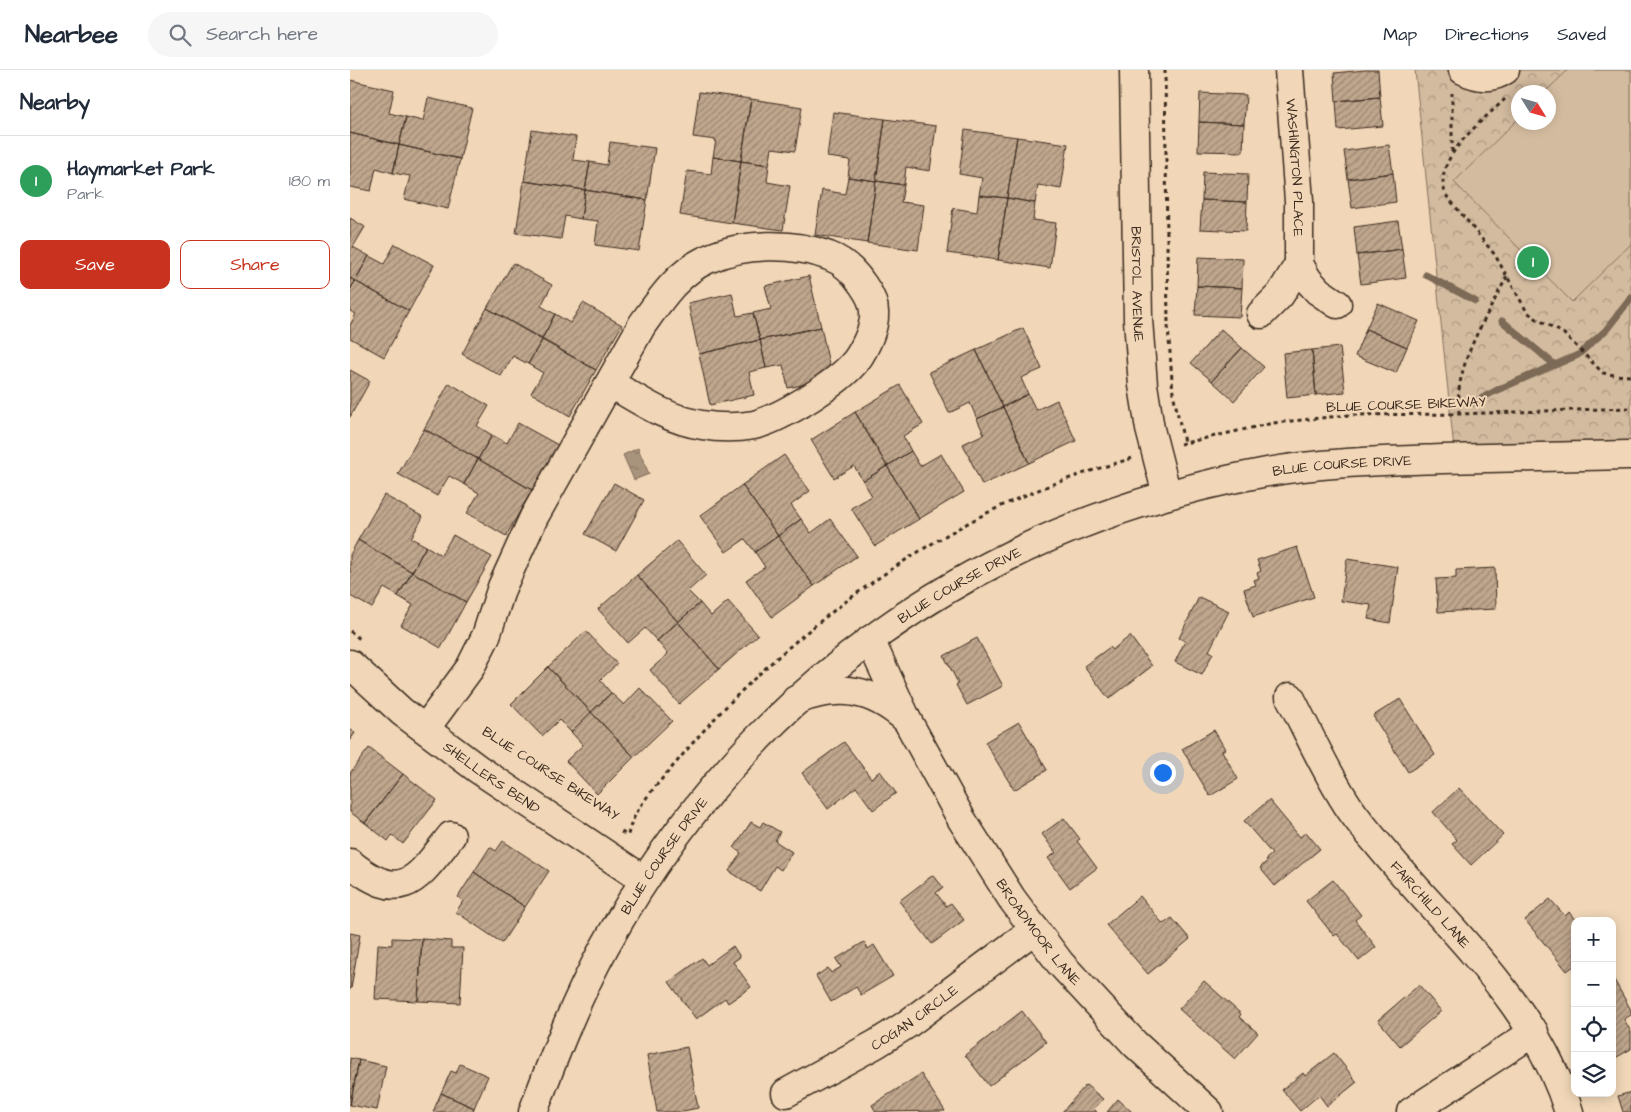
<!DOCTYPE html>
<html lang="en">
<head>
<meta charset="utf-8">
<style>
  :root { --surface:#fff; --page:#f6f6f7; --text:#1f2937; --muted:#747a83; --line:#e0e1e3; --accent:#c8321e }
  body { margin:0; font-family:"Architects Daughter",sans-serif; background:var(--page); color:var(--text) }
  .controls { position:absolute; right:15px; bottom:15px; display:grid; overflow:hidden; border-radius:10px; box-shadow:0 2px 12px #0003 }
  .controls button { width:45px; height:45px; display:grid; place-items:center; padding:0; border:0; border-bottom:1px solid var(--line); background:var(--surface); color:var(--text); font:25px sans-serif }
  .compass { position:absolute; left:1161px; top:15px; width:45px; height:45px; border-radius:50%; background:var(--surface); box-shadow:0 2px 12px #0003; rotate:127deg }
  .you { position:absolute; left:812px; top:702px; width:18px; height:18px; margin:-12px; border:4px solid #fff; border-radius:50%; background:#1a73e8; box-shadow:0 0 0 8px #1a73e833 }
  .badge { display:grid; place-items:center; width:32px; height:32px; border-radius:50%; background:var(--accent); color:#fff; font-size:16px; font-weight:700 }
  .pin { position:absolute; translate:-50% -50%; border:2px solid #fff; box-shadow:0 1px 5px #0006 }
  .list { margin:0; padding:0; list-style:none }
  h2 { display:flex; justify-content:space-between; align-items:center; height:65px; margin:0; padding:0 20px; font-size:21px }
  h2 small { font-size:16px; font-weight:400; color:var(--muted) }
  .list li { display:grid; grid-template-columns:32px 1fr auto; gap:15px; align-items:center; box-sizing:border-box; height:90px; padding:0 20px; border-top:1px solid var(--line) }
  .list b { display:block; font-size:19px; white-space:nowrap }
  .list p { margin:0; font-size:16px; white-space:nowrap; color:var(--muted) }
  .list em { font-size:16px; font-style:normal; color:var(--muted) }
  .actions { display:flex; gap:10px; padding:15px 20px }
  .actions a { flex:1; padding:11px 0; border:1px solid var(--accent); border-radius:10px; text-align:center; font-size:18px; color:var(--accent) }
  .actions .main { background:var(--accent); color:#fff }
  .icon { flex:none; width:28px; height:28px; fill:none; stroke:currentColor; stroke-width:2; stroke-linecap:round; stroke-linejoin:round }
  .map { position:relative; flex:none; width:1281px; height:1042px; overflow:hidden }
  header { display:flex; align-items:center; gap:30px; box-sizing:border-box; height:70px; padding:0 25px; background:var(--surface); border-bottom:1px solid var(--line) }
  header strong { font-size:24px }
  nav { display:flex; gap:28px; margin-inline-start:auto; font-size:18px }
  .search { width:350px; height:45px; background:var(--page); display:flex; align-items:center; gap:12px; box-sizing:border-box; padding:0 18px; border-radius:28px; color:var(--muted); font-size:19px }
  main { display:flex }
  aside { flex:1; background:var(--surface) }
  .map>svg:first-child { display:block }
  .park { fill:url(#park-crowns); stroke:#87725e; fill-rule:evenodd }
  .garden { fill:#d3bb9f; stroke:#87725e }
  .water { fill:url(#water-ripples); stroke:#7c6956 }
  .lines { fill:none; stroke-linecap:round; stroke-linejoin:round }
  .stream { stroke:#7c6956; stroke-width:7 }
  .building { fill:url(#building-hatch); stroke:#3b2a1e }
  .minor-casing { stroke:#3b2a1e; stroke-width:31 }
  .major-casing { stroke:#3b2a1e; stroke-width:31 }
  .path { stroke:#3b2a1e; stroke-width:3; stroke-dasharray:4 4; stroke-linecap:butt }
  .minor { stroke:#f1d7b8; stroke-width:28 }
  .major { stroke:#f1d7b8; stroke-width:28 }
  .labels { text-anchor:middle; stroke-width:4; stroke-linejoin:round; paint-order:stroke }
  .street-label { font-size:14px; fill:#3b2a1e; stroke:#f1d7b8 }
</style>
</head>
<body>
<header>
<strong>Nearbee</strong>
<div class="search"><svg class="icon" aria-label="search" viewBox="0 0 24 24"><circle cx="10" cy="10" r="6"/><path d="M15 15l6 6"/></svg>Search here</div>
<nav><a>Map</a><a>Directions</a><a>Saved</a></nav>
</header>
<main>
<aside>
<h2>Nearby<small></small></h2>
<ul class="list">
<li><span class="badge" style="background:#2e9e5b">1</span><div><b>Haymarket Park</b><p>Park</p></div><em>180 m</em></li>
</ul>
<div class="actions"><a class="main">Save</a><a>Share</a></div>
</aside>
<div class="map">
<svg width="1281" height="1042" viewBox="0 0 1281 1042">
  <defs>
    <pattern id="park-crowns" width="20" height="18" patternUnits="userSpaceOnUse" patternTransform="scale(1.25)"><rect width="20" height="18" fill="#d3bb9f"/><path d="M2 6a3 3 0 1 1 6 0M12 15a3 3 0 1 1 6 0" fill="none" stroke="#ac9881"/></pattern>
    <pattern id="water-ripples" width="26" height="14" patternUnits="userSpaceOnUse" patternTransform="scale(1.25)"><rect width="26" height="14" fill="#a8937c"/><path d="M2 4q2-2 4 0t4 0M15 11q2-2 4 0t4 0" fill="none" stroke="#8a7865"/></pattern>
    <pattern id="building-hatch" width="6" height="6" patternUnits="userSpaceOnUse" patternTransform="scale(1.25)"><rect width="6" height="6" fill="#bfa68d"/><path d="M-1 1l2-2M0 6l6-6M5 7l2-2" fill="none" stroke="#9c8773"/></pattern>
  </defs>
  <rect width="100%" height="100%" fill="#f1d7b8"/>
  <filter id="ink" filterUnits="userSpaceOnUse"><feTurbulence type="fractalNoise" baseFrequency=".02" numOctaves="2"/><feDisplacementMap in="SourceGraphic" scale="10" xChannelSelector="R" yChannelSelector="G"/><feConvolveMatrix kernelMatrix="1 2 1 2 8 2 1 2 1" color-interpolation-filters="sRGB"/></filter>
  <g filter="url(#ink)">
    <path class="park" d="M1065 0H1281V385L1105 389ZM1168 22H1198V52H1168Z"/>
    <path class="garden" d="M1218 0H1281V174L1222 232 1104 112 1168 49V52H1198V22H1195Z"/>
    <path class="water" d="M288 378 299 404 284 410 273 385Z"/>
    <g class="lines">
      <path class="stream" d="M1076 205 1125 231
        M1152 251 1205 295
        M1123 333 1147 320 1228 285 1256 260 1281 228"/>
    </g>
    <path class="building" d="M1015 0H1028L1030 27 986 31 984 3Z
      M0 10 44 20 39 43 56 47 49 75 0 63Z
      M349 22 401 29 391 91 363 87 366 70 343 67Z
      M850 23 896 25 894 54 849 52Z
      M1030 27 1033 56 988 60 986 31Z
      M78 28 122 38 110 89 49 75 56 47 73 51Z
      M401 29 452 37 445 81 422 78 419 95 391 91Z
      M483 42 535 49 526 111 498 107 500 90 477 87Z
      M535 49 586 56 580 101 556 97 554 115 526 111Z
      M849 52 894 54 893 82 848 81Z
      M182 60 226 67 223 90 240 92 235 120 174 111Z
      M615 60 667 67 657 128 629 125 632 108 609 104Z
      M0 63 49 75 43 103 26 98 21 121 0 117Z
      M667 67 718 74 711 119 688 115 685 133 657 128Z
      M260 72 305 78 297 130 235 120 240 92 257 95Z
      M49 75 110 89 98 139 54 129 60 106 43 103Z
      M1039 75 1043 103 998 109 994 81Z
      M363 87 391 91 382 153 330 145 337 101 361 104Z
      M391 91 419 95 417 112 440 116 433 160 382 153Z
      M853 102 898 104 897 132 852 130Z
      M1043 103 1046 132 1002 138 998 109Z
      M498 107 526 111 517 173 465 165 472 120 495 124Z
      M174 111 235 120 231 149 215 146 211 169 166 163Z
      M526 111 554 115 551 132 574 135 568 180 517 173Z
      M235 120 297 130 289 181 245 175 248 151 231 149Z
      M629 125 657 128 648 190 597 183 603 138 627 142Z
      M657 128 685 133 683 150 706 153 700 198 648 190Z
      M852 130 897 132 896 161 850 159Z
      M0 148 15 157 3 177 19 186 5 211 0 208Z
      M1048 151 1052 179 1007 185 1004 157Z
      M45 174 84 195 59 241 5 211 19 186 34 194Z
      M1052 179 1056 208 1011 214 1007 185Z
      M848 187 893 189 892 218 847 216Z
      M163 193 202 215 191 236 205 244 192 269 137 238Z
      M459 206 471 257 410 270 403 243 421 239 415 216Z
      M0 208 5 211 0 220Z
      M5 211 59 241 34 287 0 268V255L6 244 0 241V220Z
      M847 216 892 218 890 247 845 245Z
      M382 223 387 246 403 243 410 270 349 284 338 233Z
      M233 233 272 255 246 300 192 269 205 244 220 253Z
      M1028 233 1069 251 1057 277 1016 259Z
      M137 238 192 270 178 294 163 286 151 306 112 284Z
      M471 257 482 308 438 318 433 295 416 298 410 270Z
      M673 258 692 299 671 308 678 324 653 337 626 280Z
      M871 259 892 278 862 311 841 293Z
      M1016 259 1057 277 1046 303 1005 286Z
      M192 270 246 300 220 346 181 323 193 303 178 294Z
      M410 270 416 298 399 302 404 325 360 335 349 284Z
      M990 277 995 322 966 325 962 280Z
      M892 278 914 297 884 331 862 311Z
      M626 280 653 337 627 349 620 333 599 343 579 302Z
      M962 280 966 325 937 328 933 283Z
      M0 300 20 311 0 347Z
      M99 313 139 336 127 356 142 365 128 389 74 359Z
      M550 315 573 354 553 366 561 381 537 396 505 342Z
      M678 324 686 340 707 330 726 371 679 393 653 337Z
      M653 337 679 393 632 415 613 374 634 364 627 349Z
      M505 342 537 396 513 411 504 396 484 408 461 370Z
      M168 353 208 375 182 420 128 389 142 365 157 373Z
      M74 359 128 389 114 414 99 406 87 426 48 404Z
      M561 381 570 396 591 384 614 422 569 449 537 396Z
      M434 385 460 421 441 435 451 449 428 466 392 415Z
      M128 389 182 420 156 466 117 443 129 423 114 414Z
      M537 396 569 449 525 476 501 438 522 426 513 411Z
      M264 413 294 430 266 481 235 464Z
      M392 415 428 466 405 482 395 469 376 482 350 446Z
      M34 425 73 447 61 468 76 476 62 502 8 470Z
      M451 449 461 463 480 449 507 486 464 516 428 466Z
      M103 465 142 487 116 532 62 502 76 476 91 485Z
      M428 466 464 516 422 547 396 510 415 497 405 482Z
      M8 470 62 502 48 526 34 518 22 538 0 526V485Z
      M327 471 356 505 338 521 350 533 328 552 287 505Z
      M947 477 964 527 903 547 894 519 906 515 904 510 909 508 907 503 911 501 907 490Z
      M997 489 1048 497 1040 553 1018 549 1021 535 991 531Z
      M1145 498 1146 539 1088 542 1086 509 1106 508V500Z
      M62 502 116 532 91 578 51 555 63 535 48 526Z
      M287 505 328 552 307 571 295 558 278 573 248 539Z
      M849 527 879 541 859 581 863 583 852 605 825 592 835 571 829 568Z
      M378 531 408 565 369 599 328 552 350 533 361 546Z
      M328 552 369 599 329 634 300 600 318 584 307 571Z
      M236 561 267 594 250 610 261 623 241 642 198 597Z
      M780 566 802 596 759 629 734 596 760 577 762 580Z
      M627 568 653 616 617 635 606 615 608 613 594 586Z
      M198 597 241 642 221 662 209 650 192 666 161 634Z
      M290 618 322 651 284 687 241 642 261 623 274 635Z
      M1050 629 1085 685 1058 702 1023 646Z
      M241 642 284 687 247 724 216 691 233 675 221 662Z
      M669 652 697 700 664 720 635 672Z
      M0 659 5 663 0 670Z
      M864 660 875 679 872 681 888 709 860 726 832 679Z
      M494 672 521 708 530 701 546 723 523 740 506 717 478 739 452 703Z
      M19 678 53 704 15 753 0 742V703Z
      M53 704 87 730 53 774 42 765 38 771 15 753Z
      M1109 718 1153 765 1121 795 1102 774 1107 770 1083 742Z
      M919 730 950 767 956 762 970 779 925 816 910 798 917 791 916 789 922 784 894 751Z
      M714 748 730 769 727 771 747 798 720 818 698 788 706 783 692 764Z
      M401 752 410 757 413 752 430 762 425 771 442 782 431 800 425 796 410 821 379 801 391 783 384 778Z
      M153 771 199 801 175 837 124 802 140 777 146 781Z
      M124 802 175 837 152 873 106 842 113 831 108 827Z
      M583 805 593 817 586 823 596 836 601 833 614 850 582 874 549 831Z
      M983 810 1011 845 1005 850 1026 877 1009 891 987 864 984 866 956 831Z
      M790 826 813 854 822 848 840 869 798 904 756 855Z
      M1200 829 1215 846 1219 842 1226 851H1225V895L1217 901 1175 850Z
      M0 863 10 865 1 919H0Z
      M42 868 72 869 68 931 25 929 28 874 42 875Z
      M72 869 101 871V878H113L110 933 68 931Z
      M514 872 518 879 524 875 543 906 511 925 506 917 481 932 466 906 478 898 481 903 491 897 486 889Z
      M383 876 390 887 383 892 401 917 378 933 375 928 346 949 319 912 352 888 357 895Z
      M1263 908 1281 940V945L1274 949 1281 962V979L1265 988 1262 982Z
      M854 911 891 944 889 947 908 963 885 989 829 939Z
      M1069 915 1091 941 1050 976 1028 950Z
      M672 941 696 972 639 1016 615 985Z
      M337 977 348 1038 328 1042H307L297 985Z
      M984 983 1007 1012 977 1036 969 1025 950 1041 932 1020 953 1003 955 1006Z
      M0 988 9 990 0 1035Z
      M9 990 36 996 27 1040 0 1035Z
      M110 994 138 1006 124 1038 91 1023 101 1001 106 1003Z
      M571 1004 595 1041 526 1042 522 1035Z
      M736 1015 753 1029 744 1039 747 1042H712Z
      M1281 1022V1042H1273L1268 1026Z
      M91 1023 124 1038 123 1042H83Z
      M768 1029 782 1042H757Z"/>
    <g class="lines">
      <defs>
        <g id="minor">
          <path id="s1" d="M784 0 788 250 793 315 800 359 817 425"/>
          <path id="s2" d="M939 0 949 131V194L958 210 968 221 987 234"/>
          <path d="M1113 0C1127 7 1142 9 1155 0"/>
          <path d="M911 244 930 225 949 194"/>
          <path id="s3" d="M520 570 557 650 612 750 662 829 710 893 785 974 859 1042"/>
          <path id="s4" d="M0 594 52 642 128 699 294 810"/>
          <path id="s5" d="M940 627C958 662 974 698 995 731 1004 746 1016 760 1027 773 1098 860 1185 932 1219 1042"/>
          <path d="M446 630C490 614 521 618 556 649"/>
          <path d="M75 659 120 598 136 566 152 517 184 447 292 255C310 230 328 202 358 189 392 173 444 172 479 186 493 191 505 203 513 215 518 222 524 232 524 242 525 256 517 273 510 285 496 309 432 348 404 355 387 358 369 358 352 355 318 350 289 330 260 313"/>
          <path d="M0 793C53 836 67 809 101 766"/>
          <path id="s6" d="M436 1023 526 974 556 955 685 859"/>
          <path d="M1061 1042 1184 962"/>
        </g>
        <g id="major">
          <path id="s7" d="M183 1042C204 986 226 929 255 876 396 621 626 456 912 403 971 392 1033 391 1093 389 1155 388 1218 386 1281 385"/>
        </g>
      </defs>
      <use href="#minor" class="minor-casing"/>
      <use href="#major" class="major-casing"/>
      <path class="path" d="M815 0 818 256 823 323 834 372
        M1155 29C1133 51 1080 89 1096 125L1145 185 1177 242 1187 249 1213 263 1253 303 1264 305 1281 306
        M1102 82V23
        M1109 344C1109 333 1108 323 1110 313 1117 275 1140 241 1157 206
        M830 374 923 353 999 345 1109 344 1281 338
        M0 561 11 570
        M271 762 278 765C283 737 312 710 330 688 411 590 521 503 635 444 682 420 732 403 783 388"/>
      <use href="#minor" class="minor"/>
      <use href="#major" class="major"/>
    </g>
  </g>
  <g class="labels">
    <g class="street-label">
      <text dy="5" stroke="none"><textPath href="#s2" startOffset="98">WASHINGTON PLACE</textPath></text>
      <text dy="5" stroke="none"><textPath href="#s1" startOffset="214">BRISTOL AVENUE</textPath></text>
      <text transform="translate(1056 334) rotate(-2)" y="5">BLUE COURSE BIKEWAY</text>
      <text dy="5" stroke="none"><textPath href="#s7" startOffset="1099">BLUE COURSE DRIVE</textPath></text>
      <text dy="5" stroke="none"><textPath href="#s7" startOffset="694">BLUE COURSE DRIVE</textPath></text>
      <text transform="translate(201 703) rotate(33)" y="5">BLUE COURSE BIKEWAY</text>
      <text dy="5" stroke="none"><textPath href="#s4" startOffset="182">SHELLERS BEND</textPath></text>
      <text dy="5" stroke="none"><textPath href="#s7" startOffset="289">BLUE COURSE DRIVE</textPath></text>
      <text dy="5" stroke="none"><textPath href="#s5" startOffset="252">FAIRCHILD LANE</textPath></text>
      <text dy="5" stroke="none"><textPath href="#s3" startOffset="338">BROADMOOR LANE</textPath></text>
      <text dy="5" stroke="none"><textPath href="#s6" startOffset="149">COGAN CIRCLE</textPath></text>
    </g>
  </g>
</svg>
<div class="controls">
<button>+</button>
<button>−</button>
<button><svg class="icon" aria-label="locate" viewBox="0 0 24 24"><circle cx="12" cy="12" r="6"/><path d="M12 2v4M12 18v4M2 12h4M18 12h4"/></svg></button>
<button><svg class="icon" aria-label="layers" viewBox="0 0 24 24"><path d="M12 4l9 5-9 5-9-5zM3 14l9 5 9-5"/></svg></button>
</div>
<svg class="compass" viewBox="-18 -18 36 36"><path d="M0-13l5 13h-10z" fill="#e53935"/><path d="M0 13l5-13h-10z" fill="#747a83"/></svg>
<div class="you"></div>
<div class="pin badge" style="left:1183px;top:192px;background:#2e9e5b">1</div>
</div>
</main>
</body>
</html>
